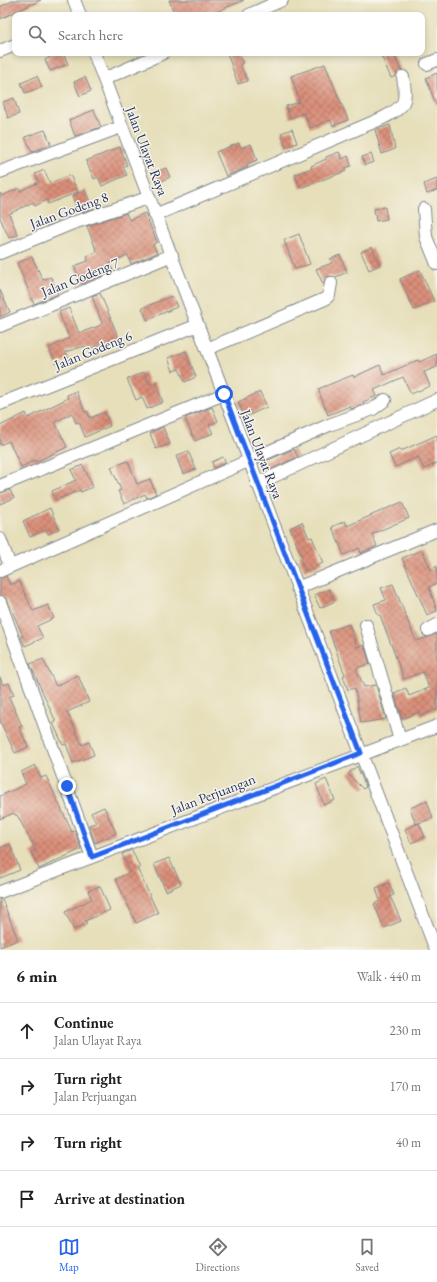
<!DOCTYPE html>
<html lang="en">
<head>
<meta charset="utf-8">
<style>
  :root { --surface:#fff; --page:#f6f6f6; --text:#202124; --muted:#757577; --line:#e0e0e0; --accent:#2563eb }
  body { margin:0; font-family:"EB Garamond",serif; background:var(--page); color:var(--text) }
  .stop { position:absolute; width:12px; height:12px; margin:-9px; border:3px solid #2563eb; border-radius:50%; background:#fff }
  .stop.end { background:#2563eb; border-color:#fff; box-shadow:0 1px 4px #0008 }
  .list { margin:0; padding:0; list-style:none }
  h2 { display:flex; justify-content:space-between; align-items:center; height:52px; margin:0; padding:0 16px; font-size:17px }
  h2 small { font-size:13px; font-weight:400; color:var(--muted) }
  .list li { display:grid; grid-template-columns:26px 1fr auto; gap:12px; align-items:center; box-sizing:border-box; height:56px; padding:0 16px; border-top:1px solid var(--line) }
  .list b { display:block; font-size:15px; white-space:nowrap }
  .list p { margin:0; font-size:13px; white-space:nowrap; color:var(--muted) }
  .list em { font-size:13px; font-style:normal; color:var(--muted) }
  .icon { flex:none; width:22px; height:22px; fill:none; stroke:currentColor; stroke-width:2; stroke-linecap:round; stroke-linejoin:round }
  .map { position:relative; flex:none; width:437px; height:950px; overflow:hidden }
  .search { position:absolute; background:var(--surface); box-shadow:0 2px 6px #0003; left:12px; right:12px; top:12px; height:44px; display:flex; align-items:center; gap:10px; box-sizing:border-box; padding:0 14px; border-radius:8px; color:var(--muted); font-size:15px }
  .sheet { height:276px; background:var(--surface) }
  nav { display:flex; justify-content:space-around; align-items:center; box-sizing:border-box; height:56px; border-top:1px solid var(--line); background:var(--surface); font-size:11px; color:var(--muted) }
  nav a { display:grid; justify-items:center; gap:2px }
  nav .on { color:var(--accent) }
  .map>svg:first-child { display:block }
  .building { fill:url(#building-cross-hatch) }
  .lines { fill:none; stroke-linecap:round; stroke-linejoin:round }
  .street-casing { stroke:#80878c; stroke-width:14 }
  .street { stroke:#fff; stroke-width:12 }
  .route { stroke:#2563eb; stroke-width:5 }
  .labels { text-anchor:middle; stroke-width:3; stroke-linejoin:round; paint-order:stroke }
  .street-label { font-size:14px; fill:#1b2f5e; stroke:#f7f3e8 }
</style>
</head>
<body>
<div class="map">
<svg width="437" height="950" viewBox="0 0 437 950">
  <defs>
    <pattern id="building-cross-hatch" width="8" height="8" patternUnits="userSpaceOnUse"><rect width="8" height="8" fill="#da8f79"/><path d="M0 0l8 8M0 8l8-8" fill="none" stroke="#b07566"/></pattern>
  </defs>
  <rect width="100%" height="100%" fill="#f7f3e8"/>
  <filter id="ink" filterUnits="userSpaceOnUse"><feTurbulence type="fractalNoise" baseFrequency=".025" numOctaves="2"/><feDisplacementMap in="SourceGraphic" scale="8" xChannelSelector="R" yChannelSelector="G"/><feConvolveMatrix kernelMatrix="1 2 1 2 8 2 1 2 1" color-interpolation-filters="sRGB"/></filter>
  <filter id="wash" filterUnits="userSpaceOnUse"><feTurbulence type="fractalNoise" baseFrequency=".012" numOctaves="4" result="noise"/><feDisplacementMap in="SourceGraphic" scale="16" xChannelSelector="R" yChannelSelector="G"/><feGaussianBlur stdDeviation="0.9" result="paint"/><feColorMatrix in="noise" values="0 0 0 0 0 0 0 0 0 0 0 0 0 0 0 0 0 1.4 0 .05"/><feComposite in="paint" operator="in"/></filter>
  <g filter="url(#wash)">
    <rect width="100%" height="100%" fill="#e6dfba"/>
    <g id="blocks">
      <path class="building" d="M14 0H41L0 19V7Z
        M169 0H244L209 15H175Z
        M48 53H63L68 64 50 71 45 60 50 57Z
        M227 53H237L243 63 240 65 248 81 238 84Z
        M380 53H393L401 70 396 76 391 78Z
        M325 64 348 120 333 126 330 120 310 128 304 113 290 118 286 106 300 102 291 76Z
        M437 73V105H436L426 78Z
        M37 76 42 87 25 93 21 83Z
        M85 77 91 91 80 96 74 82Z
        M14 98 19 114 8 118 3 102Z
        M94 110 101 127 75 136 69 120Z
        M390 125 395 149 382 154 375 130Z
        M292 129 297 143 286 147 281 133Z
        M45 130 51 144 32 152 25 137Z
        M239 143 241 148 251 144 257 160 247 164 248 167 226 176 216 152Z
        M120 147 127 165 123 167 127 175 102 186 98 177 94 179 86 161Z
        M339 152 342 159 348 156 351 166 345 168 346 171 300 188 295 174 312 168 311 166 326 159V157Z
        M371 154 374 162 365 165 362 157Z
        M166 168 170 177 160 182 156 172Z
        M44 170 50 183 70 175 78 192 48 204 47 200 35 206 33 202 9 214 18 235 9 238 0 218V193L2 196 19 188 20 191 39 182 35 174Z
        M437 179V190L427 194 424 184Z
        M85 190 93 209 79 213 72 196Z
        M385 207 387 219 376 221 374 209Z
        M126 213 129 220 145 213 157 242 153 244 157 253 131 264 128 255 110 263 113 271 82 284 74 266 88 261 87 256 97 252 87 226Z
        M299 234 310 264 295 269 284 240Z
        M372 247 380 265 369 270 361 252Z
        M340 255 347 272 336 277 328 276 323 284 316 269 332 263 330 259Z
        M32 257 43 280 51 277 58 294 34 304 17 263Z
        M420 270 434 301 414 310 400 279Z
        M0 290 10 312 0 317Z
        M100 293 120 341 106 346 105 343 86 350 85 346 65 352 69 359 56 364 49 348 69 338 59 312 69 308 79 333 99 326 102 323 92 296Z
        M172 296 177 307 147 320 142 308Z
        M186 351 196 377 185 382 179 369 173 371 168 358Z
        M437 354V367L424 372 430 386 411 394 403 377 374 390 377 396 363 402 364 404 351 409 350 406 328 415 318 389 353 375 354 377 380 365 384 375 418 360 419 362Z
        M144 372 149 384 155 382 163 402 147 409 142 397 136 400 127 379Z
        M76 391 85 412 87 411 90 418 105 412 110 426 85 437 79 422 76 423 72 413 55 422 67 447 36 462 35 460 21 467 9 441 0 445V426L26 413 28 418 68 398 67 395Z
        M260 392 267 407 245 417 238 402Z
        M212 407 218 421 209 425 213 433 195 441 185 418Z
        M163 427 170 444 156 449 150 433Z
        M437 435V463L424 469 418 457 395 467 389 454 400 449 401 451Z
        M294 449 298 457 265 472 261 463Z
        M188 451 196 469 183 474 176 456Z
        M223 457 226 463 214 468 212 462Z
        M128 461 137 484 150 479 156 494 147 498 145 494 124 504 118 491 121 490 111 467Z
        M83 465 93 487 81 492 80 490 56 500 52 491 76 480 71 470Z
        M10 490 14 498 0 504V493Z
        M402 502 409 518 372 534 377 546 361 553 359 548 344 555 332 527 345 521 347 526Z
        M50 508 59 529 48 534 46 530 30 537 23 521Z
        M302 522 309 538 312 537 323 563 305 571 299 558 302 557 290 528Z
        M422 550 431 570 437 566V583L429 587 437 611 427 615 402 558Z
        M6 576 10 585 19 581 33 611 48 605 54 618 37 626 43 638 25 646 21 637 23 636 7 599 0 595V578Z
        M393 584 416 641 437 634V709L421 716 419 712 402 719 394 693 406 688 409 696 429 688 423 672 404 679 380 615H378L374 604 386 600 381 588Z
        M329 589 335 601 320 608 314 595Z
        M349 624 357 647 364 645 370 664 356 668 364 687 376 685 386 719 361 723 355 688 348 690 343 676 345 675 329 631Z
        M43 659 56 686 78 675 89 702 67 712 82 745 89 742 94 755 73 763 66 744 63 745 53 723 56 722 30 664Z
        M0 677 3 685 9 683 14 695 9 697 22 726 19 727 28 747 15 753 0 721Z
        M35 765 41 778 46 776 72 832 75 831 81 849 39 869 31 852 36 850 17 815H15L14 813 0 819V796L26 784 21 772Z
        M357 766 366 787 363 789 348 774Z
        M326 779 335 800 324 805 316 784Z
        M427 801 433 818 416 824 410 808Z
        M104 807 116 833 95 843 89 825 96 823 91 813Z
        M419 823 425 837 411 843 405 829Z
        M10 844 20 870 0 878V848Z
        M132 850 140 868H137L158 913 136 923 116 879 130 872 122 854Z
        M169 858 181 884 166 891 154 864Z
        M389 883 394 895 390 896 401 921 384 928 374 904 380 901 376 888Z
        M100 886 110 910 85 921 87 923 74 930 65 912 92 899 88 891Z
        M0 899H2L18 940 0 947Z"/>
    </g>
  </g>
  <g filter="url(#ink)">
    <use href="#blocks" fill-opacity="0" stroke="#80878c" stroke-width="1"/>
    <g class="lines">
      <defs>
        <path id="street" d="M74 0 80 15
          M249 15 282 0
          M0 51 15 45
          M94 53 436 950
          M427 64 437 60
          M104 79 163 53
          M0 172 121 127
          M424 209 426 237 437 264
          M155 215 383 118C406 106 407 102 403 77
          M0 253 73 223 148 198
          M0 326 172 255
          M207 349 325 299 329 295 331 283
          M0 404 198 325
          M257 484 437 400
          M0 486 224 394
          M0 539 10 566
          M0 571 329 425 373 409 385 400
          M297 588 437 530
          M0 602 92 857
          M366 625 400 740
          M428 630 437 625
          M0 892 437 726"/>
      </defs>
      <use href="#street" class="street-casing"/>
      <use href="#street" class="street"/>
    </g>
  </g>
  <g class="lines" filter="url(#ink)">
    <path class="route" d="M67 786 92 857 361 753 224 394"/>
  </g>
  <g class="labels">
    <g class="street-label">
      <text transform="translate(147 151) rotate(69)" y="5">Jalan Ulayat Raya</text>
      <text transform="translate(69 210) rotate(-20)" y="5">Jalan Godeng 8</text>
      <text transform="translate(80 277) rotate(-22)" y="5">Jalan Godeng 7</text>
      <text transform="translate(93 350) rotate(-22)" y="5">Jalan Godeng 6</text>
      <text transform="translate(262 454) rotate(69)" y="5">Jalan Ulayat Raya</text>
      <text transform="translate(213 794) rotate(-21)" y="5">Jalan Perjuangan</text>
    </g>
  </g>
</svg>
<div class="stop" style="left:224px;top:394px"></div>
<div class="stop end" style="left:67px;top:786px"></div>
<div class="search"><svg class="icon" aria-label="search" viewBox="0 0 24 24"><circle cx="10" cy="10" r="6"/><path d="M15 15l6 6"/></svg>Search here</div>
</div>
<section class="sheet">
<h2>6 min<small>Walk · 440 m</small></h2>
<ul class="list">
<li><svg class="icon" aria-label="ahead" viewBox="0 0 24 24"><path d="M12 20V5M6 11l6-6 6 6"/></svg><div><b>Continue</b><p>Jalan Ulayat Raya</p></div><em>230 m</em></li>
<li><svg class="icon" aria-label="right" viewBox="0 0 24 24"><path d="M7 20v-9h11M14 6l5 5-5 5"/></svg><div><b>Turn right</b><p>Jalan Perjuangan</p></div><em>170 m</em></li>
<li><svg class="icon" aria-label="right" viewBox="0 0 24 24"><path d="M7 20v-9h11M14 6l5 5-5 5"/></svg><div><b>Turn right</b></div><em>40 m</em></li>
<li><svg class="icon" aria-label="arrive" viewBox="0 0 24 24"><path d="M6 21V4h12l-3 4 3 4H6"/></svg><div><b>Arrive at destination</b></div></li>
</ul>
</section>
<nav>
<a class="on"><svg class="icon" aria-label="map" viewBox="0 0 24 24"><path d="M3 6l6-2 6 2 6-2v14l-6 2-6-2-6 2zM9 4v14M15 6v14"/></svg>Map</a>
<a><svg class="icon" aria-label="directions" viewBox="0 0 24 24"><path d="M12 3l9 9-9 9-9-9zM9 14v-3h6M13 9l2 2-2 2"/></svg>Directions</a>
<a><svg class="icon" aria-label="saved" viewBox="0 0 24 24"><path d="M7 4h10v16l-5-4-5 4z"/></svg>Saved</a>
</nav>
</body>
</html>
